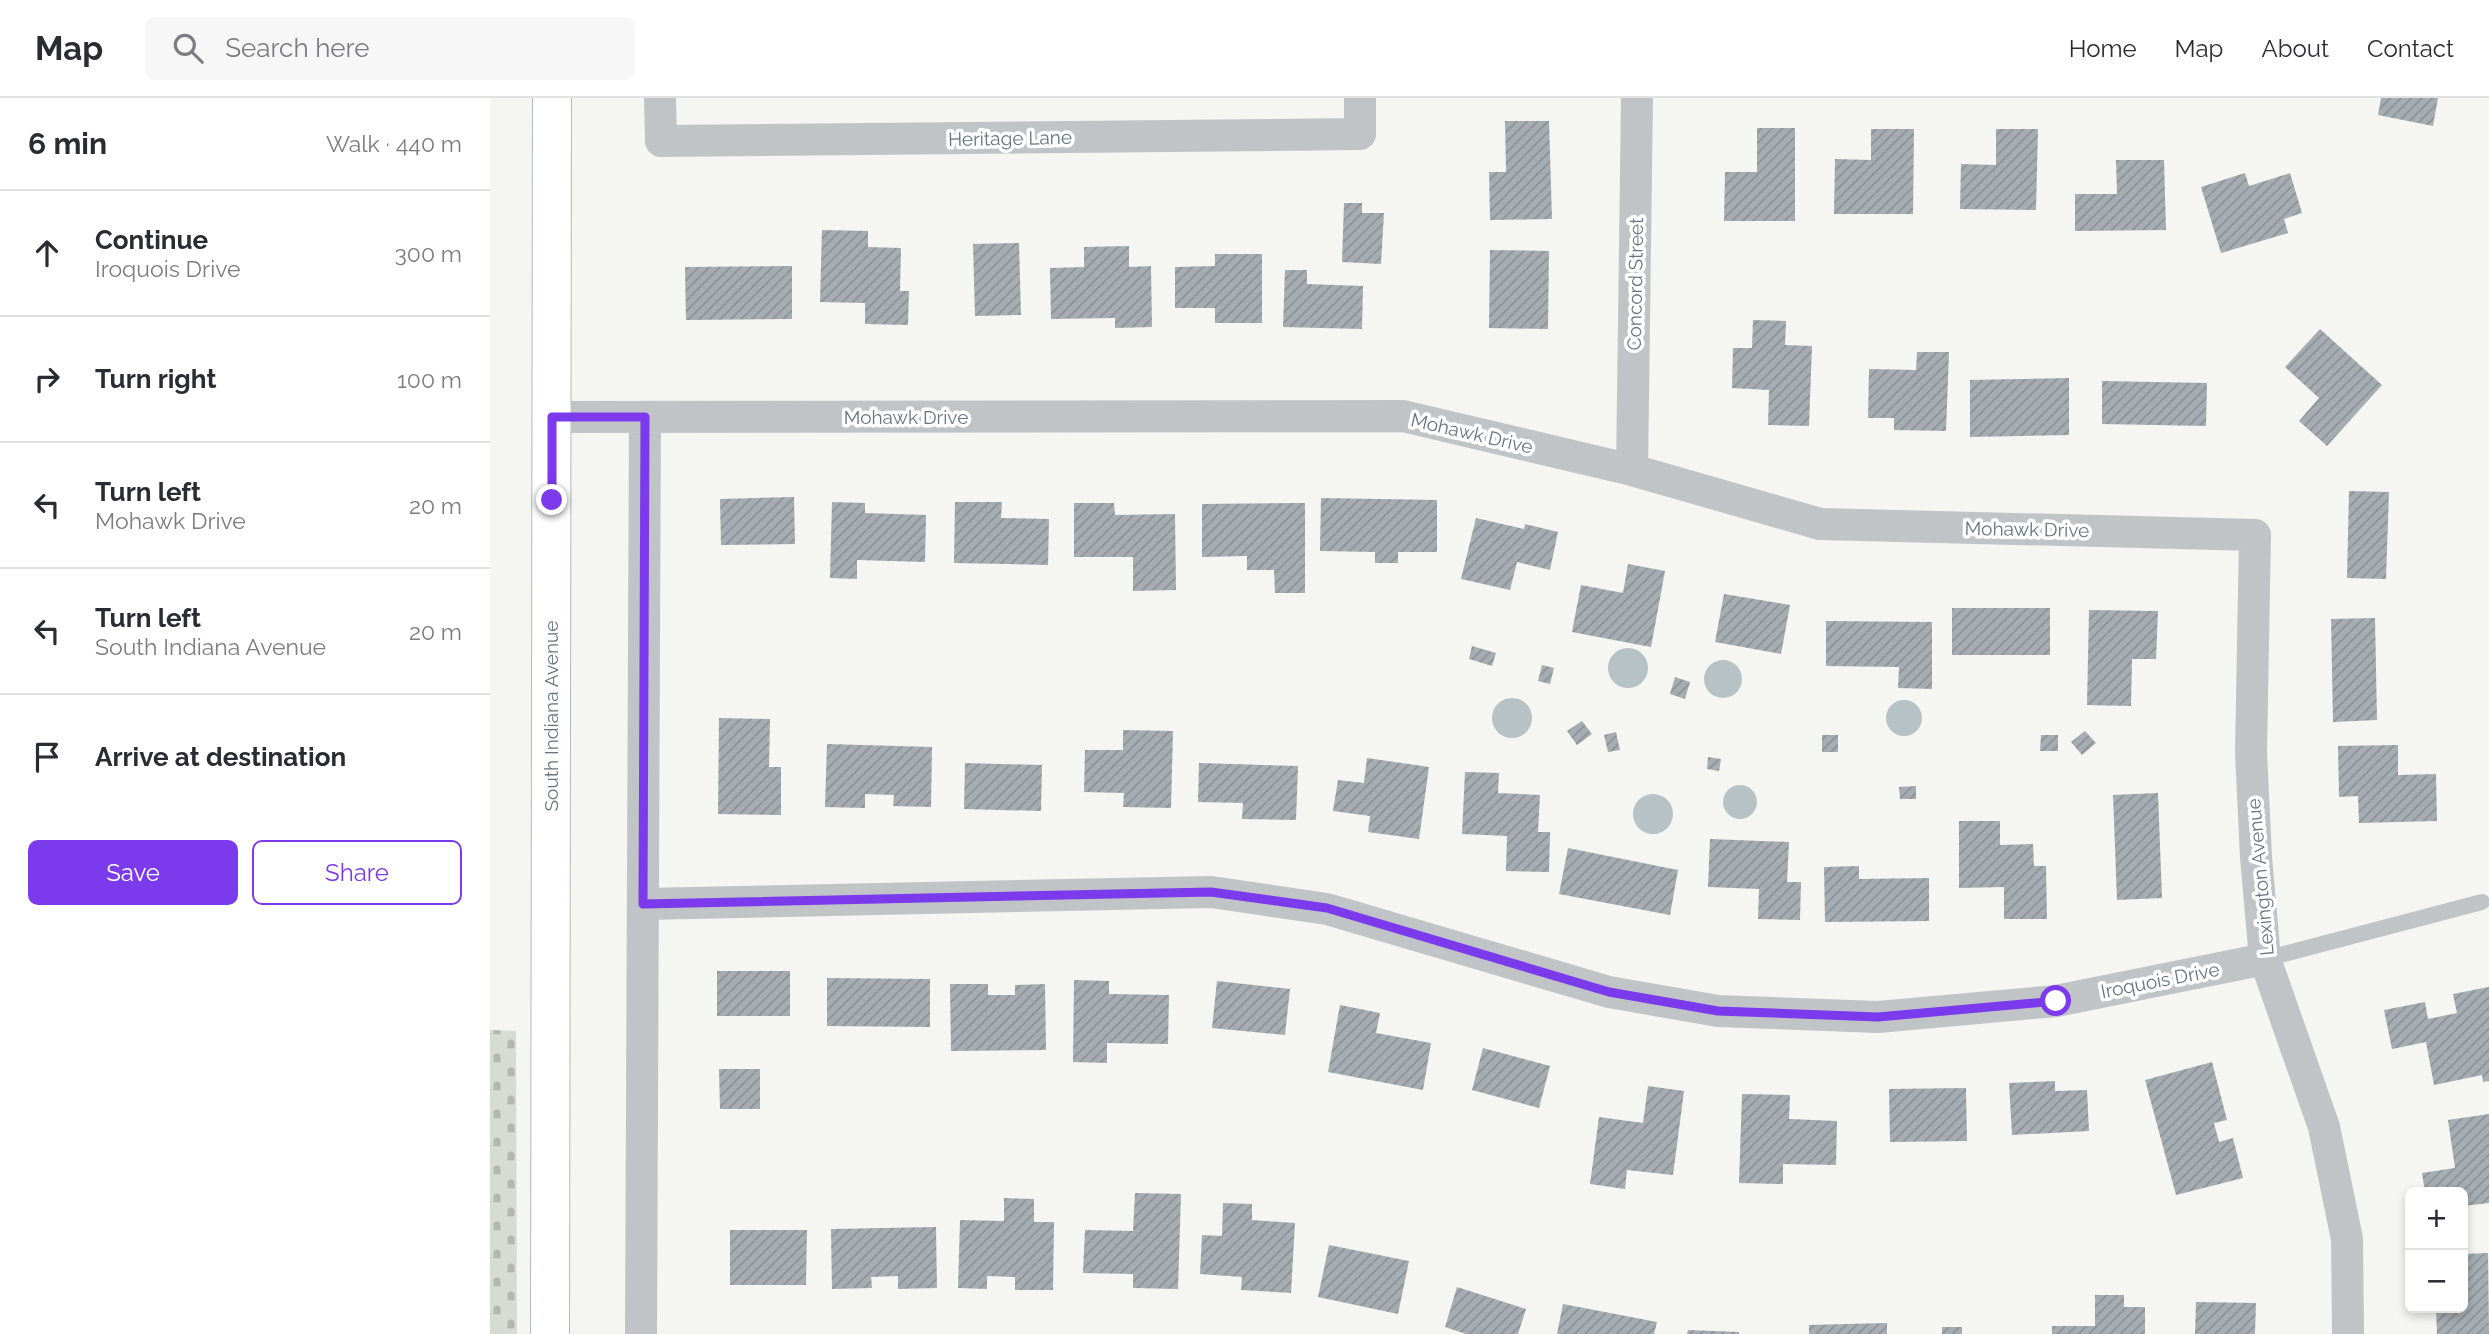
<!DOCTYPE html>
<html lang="en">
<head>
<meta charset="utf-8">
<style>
  :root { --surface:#fff; --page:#f7f7f7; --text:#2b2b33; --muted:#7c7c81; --line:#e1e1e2; --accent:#7c3aed }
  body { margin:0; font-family:Raleway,sans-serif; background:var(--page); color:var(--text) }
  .controls { position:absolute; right:21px; bottom:21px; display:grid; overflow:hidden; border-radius:10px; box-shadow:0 4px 10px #0003 }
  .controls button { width:63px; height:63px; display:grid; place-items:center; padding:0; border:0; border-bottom:2px solid var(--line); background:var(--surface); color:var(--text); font:35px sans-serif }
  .stop { position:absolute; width:21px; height:21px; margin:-16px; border:5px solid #7c3aed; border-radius:50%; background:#fff }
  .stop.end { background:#7c3aed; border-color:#fff; box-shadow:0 2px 7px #0008 }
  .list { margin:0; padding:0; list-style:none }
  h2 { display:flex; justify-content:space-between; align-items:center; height:91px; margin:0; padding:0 28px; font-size:30px }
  h2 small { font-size:23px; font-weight:400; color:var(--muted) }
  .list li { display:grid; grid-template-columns:46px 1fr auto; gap:21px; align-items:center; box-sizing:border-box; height:126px; padding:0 28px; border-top:2px solid var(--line) }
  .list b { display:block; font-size:26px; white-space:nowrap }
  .list p { margin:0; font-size:23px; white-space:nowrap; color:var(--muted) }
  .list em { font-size:23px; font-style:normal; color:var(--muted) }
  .actions { display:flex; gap:14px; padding:21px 28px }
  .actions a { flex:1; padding:16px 0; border:2px solid var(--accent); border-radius:10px; text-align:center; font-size:24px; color:var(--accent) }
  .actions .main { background:var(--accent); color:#fff }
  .icon { flex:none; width:38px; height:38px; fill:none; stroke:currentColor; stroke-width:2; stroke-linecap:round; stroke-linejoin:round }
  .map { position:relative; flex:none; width:1999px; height:1236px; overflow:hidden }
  header { display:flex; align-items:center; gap:42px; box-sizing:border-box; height:98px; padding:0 35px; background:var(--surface); border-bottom:2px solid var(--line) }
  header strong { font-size:33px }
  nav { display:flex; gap:38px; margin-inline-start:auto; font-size:24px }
  .search { width:490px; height:63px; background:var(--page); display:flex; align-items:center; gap:18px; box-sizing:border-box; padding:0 24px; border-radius:10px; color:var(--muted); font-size:26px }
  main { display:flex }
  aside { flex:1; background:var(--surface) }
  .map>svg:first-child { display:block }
  .cemetery { fill:url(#cemetery-stones) }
  .water { fill:#b7c2c6 }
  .building { fill:url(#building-hatch) }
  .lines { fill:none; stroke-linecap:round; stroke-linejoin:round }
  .secondary-casing { stroke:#b3b8bb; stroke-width:40 }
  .lane { stroke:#c0c4c7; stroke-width:16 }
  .street { stroke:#c0c4c7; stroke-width:32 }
  .secondary { stroke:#fff; stroke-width:38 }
  .route { stroke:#7c3aed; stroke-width:9 }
  .labels { text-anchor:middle; stroke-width:7; stroke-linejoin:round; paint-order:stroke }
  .street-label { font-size:19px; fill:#667581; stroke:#fff }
</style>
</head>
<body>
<header>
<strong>Map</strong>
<div class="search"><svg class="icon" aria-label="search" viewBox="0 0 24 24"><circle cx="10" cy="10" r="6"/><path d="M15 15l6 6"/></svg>Search here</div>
<nav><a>Home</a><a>Map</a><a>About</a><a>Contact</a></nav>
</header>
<main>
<aside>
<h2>6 min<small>Walk · 440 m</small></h2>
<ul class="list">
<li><svg class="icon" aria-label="ahead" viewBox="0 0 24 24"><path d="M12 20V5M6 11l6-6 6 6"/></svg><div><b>Continue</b><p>Iroquois Drive</p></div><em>300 m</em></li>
<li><svg class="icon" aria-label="right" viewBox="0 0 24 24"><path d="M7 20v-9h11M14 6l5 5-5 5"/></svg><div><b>Turn right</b></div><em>100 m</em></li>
<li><svg class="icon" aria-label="left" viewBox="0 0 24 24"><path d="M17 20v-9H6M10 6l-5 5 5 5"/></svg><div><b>Turn left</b><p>Mohawk Drive</p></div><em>20 m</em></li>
<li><svg class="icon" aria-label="left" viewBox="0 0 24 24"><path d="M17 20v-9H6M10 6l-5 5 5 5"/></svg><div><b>Turn left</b><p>South Indiana Avenue</p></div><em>20 m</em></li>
<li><svg class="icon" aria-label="arrive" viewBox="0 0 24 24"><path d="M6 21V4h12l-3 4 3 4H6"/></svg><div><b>Arrive at destination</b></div></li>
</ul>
<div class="actions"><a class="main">Save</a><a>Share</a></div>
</aside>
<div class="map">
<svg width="1999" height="1236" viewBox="0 0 1999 1236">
  <defs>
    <pattern id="cemetery-stones" width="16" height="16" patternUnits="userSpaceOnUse" patternTransform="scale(1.75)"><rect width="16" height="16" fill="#d6dcd3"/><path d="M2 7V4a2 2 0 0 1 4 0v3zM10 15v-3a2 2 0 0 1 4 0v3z" fill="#b1b7b1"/></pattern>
    <pattern id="building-hatch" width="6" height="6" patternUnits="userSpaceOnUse" patternTransform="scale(1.75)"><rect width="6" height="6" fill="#a6adb2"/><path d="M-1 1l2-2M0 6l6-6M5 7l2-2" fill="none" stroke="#8b9196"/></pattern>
  </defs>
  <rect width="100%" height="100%" fill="#f5f5f2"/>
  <path class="cemetery" d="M0 932 26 933 27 1236H0Z"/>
  <path class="water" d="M1118 570a20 20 0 1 1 40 0a20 20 0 1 1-40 0Z
    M1214 581a19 19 0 1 1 38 0a19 19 0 1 1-38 0Z
    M1002 620a20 20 0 1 1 40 0a20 20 0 1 1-40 0Z
    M1396 620a18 18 0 1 1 36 0a18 18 0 1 1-36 0Z
    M1233 704a17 17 0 1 1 34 0a17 17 0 1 1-34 0Z
    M1143 716a20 20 0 1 1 40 0a20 20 0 1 1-40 0Z"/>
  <path class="building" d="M1891 0H1948L1943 28 1888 17Z
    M1015 23H1059L1062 121 1000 122 999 74H1016Z
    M1267 30H1305V123H1234L1235 74H1267Z
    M1381 31H1424L1423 116H1344L1345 61 1381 62Z
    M1506 31H1548L1546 112 1470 111 1471 66 1506 67Z
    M1626 62H1674L1676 132 1585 133V96H1627Z
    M1755 75 1759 88 1800 75 1812 115 1794 121 1798 135 1731 155 1711 89Z
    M854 105H872V115H894L891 166 852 164Z
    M332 132 378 133V149L411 150 410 193H419L418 227 375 226V205L330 204Z
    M529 145 531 217 485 218 483 146Z
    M639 148V169L661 168 662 229 625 230V220L561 221 560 170 594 169V149Z
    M1000 152 1059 153 1058 231 999 230Z
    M725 156H772V225H725V210H685V169L725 168Z
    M302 168V221L196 222 195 169Z
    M795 172H817V186L873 188 872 231 793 229Z
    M1263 222 1296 223 1295 247 1322 248 1319 328 1278 327 1279 292 1242 290 1243 250H1262Z
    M1830 231 1892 287 1837 348 1809 323 1829 300 1795 269Z
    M1427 254H1459L1456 333 1404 332V320H1378L1379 271 1426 272Z
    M1579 280V337L1480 339V282Z
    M1612 283 1717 285 1716 328 1612 326Z
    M1859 393 1899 394 1896 481 1857 480Z
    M304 399 305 446 231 447 230 401Z
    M831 400 947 402V454H908V465H885V454L830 453Z
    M342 404 375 405V415L436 417 435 464 367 462V481L340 480Z
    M465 404H512L511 420 559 421 558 467 464 465Z
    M584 405H624L625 417 685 416 686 492 643 493V459H584Z
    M815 405V495H785L784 472H757V458L712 459V406Z
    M986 420 1034 431 1035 426 1068 434 1060 472 1027 464 1020 492 971 481Z
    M1138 466 1175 473 1161 549 1082 534 1091 487 1133 495Z
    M1234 496 1300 507 1291 556 1225 544Z
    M1462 510H1560V557H1462Z
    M1599 512 1668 513 1666 561H1642L1641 608 1597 607Z
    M1885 520 1887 622 1843 624 1841 521Z
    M1336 523 1442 524V591L1408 590 1409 569 1336 568Z
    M982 548 1006 555 1002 568 979 561Z
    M1052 567 1064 570 1060 586 1048 583Z
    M1185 579 1200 584 1195 601 1180 596Z
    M229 620 280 621 279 669H291V717L228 716Z
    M1092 623 1102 636 1087 647 1077 633Z
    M633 632 683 633 681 710 633 709 634 695 594 694 595 652H633Z
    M1595 633 1606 645 1592 657 1581 644Z
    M1126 634 1130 652 1118 654 1114 637Z
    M1332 637H1348V654H1332Z
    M1551 637H1568V653H1550Z
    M337 646 442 649 441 709 403 708 404 697 375 696V710L335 709Z
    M1908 647V677L1946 676 1947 723 1869 725 1868 698 1849 699 1848 648Z
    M1218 659 1231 661 1229 673 1217 671Z
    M877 660 939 669 929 741 878 734 880 718 843 713 848 682 874 685Z
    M475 665 552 667 551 713 474 711Z
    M709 665 808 668 806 722 752 721 753 705 708 704Z
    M975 674 1009 675 1008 695 1050 697 1048 734H1060L1059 774 1016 773 1017 738 972 736Z
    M1426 688V701H1410L1409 689Z
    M1668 695 1672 800 1627 802 1623 697Z
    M1469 723H1510V747L1543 746 1544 768H1556L1557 821H1514V789L1469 790Z
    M1220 741 1299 744 1297 784H1311L1310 822 1268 821 1269 791 1218 789Z
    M1078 750 1188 772 1180 817 1069 796Z
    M1369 768V781L1439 780V823L1335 824 1334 769Z
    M227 873H300V918H227Z
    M337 880 440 881V929L337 928Z
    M584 882 619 883V896L679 897 678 946 617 945V965L583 964Z
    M727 883 800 891 795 937 722 930Z
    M460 886H498V897H525V887L555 886 556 952 461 953Z
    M1999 889V983L1993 984 1992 977 1944 987 1936 944 1902 951 1894 912 1935 904 1938 921 1967 915 1963 896Z
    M850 907 890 915 886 935 941 945 933 992 838 974Z
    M993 950 1060 968 1049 1010 982 992Z
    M1722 964 1737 1022 1724 1025 1729 1044 1743 1040 1753 1080 1686 1097 1655 982Z
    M229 971H270V1011H230Z
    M1565 983V993L1597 992 1599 1033 1522 1037 1519 985Z
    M1158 988 1194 993 1183 1077 1137 1072 1135 1091 1100 1086 1109 1019 1153 1025Z
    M1476 990 1477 1043 1400 1044 1399 991Z
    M1252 996 1300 997 1299 1021 1347 1023 1346 1067 1293 1066V1086L1249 1085Z
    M1999 1016V1105L1973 1108V1094H1935L1932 1075 1965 1070 1958 1022Z
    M645 1095 691 1096 688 1191 643 1190V1176L593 1175 595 1132 643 1133Z
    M514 1100 544 1101V1124H564L563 1192H525V1179L497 1178V1191L468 1190 470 1122 514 1123Z
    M733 1105 762 1106V1122L805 1125 801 1195 751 1192 752 1179 710 1176 712 1137 732 1138Z
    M446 1129 447 1190 408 1191V1178L381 1179 382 1190 342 1191 341 1131Z
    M240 1132H317L316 1187H240Z
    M839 1147 919 1163 908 1216 828 1199Z
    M1998 1155 1999 1236H1947L1946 1210H1973V1156Z
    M967 1189 1036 1211 1028 1236H976L955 1229Z
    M1605 1197H1634V1209H1655V1236H1562V1228H1605Z
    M1706 1204 1766 1205 1765 1236H1705Z
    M1073 1206 1167 1224 1164 1236H1067Z
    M1397 1225V1236H1319V1227Z
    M1452 1229H1472V1236H1452Z
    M1198 1232 1249 1234V1236H1197Z"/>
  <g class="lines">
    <defs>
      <path id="secondary" d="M60 1236 62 0"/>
    </defs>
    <use href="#secondary" class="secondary-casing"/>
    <path class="lane" d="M1775 861 1992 804"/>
    <path class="street" d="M170 0 171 43 870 36V0
      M62 319 913 318 1142 372 1330 426 1765 437 1761 654 1766 759 1775 861 1834 1029 1857 1141 1858 1236
      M1142 372 1147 0
      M153 806 721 794 837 811 1119 894 1228 913 1388 919 1566 903 1775 861
      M151 1236 155 319"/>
    <use href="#secondary" class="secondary"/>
  </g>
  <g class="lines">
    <path class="route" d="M62 402V319H155L153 806 721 794 837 810 1119 894 1228 913 1388 919 1566 903"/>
  </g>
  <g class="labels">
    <g class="street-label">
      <text transform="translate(520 40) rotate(-1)" y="7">Heritage Lane</text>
      <text transform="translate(1145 186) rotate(-89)" y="7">Concord Street</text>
      <text x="416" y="326">Mohawk Drive</text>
      <text transform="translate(982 335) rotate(13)" y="7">Mohawk Drive</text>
      <text transform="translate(1537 431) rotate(1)" y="7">Mohawk Drive</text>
      <text transform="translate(61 618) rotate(-90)" y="7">South Indiana Avenue</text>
      <text transform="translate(1770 779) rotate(-95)" y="7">Lexington Avenue</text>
      <text transform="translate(1670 882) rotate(-11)" y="7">Iroquois Drive</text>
    </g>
  </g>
</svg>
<div class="controls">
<button>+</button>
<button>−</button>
</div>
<div class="stop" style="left:1566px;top:903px"></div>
<div class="stop end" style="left:62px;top:402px"></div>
</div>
</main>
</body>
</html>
